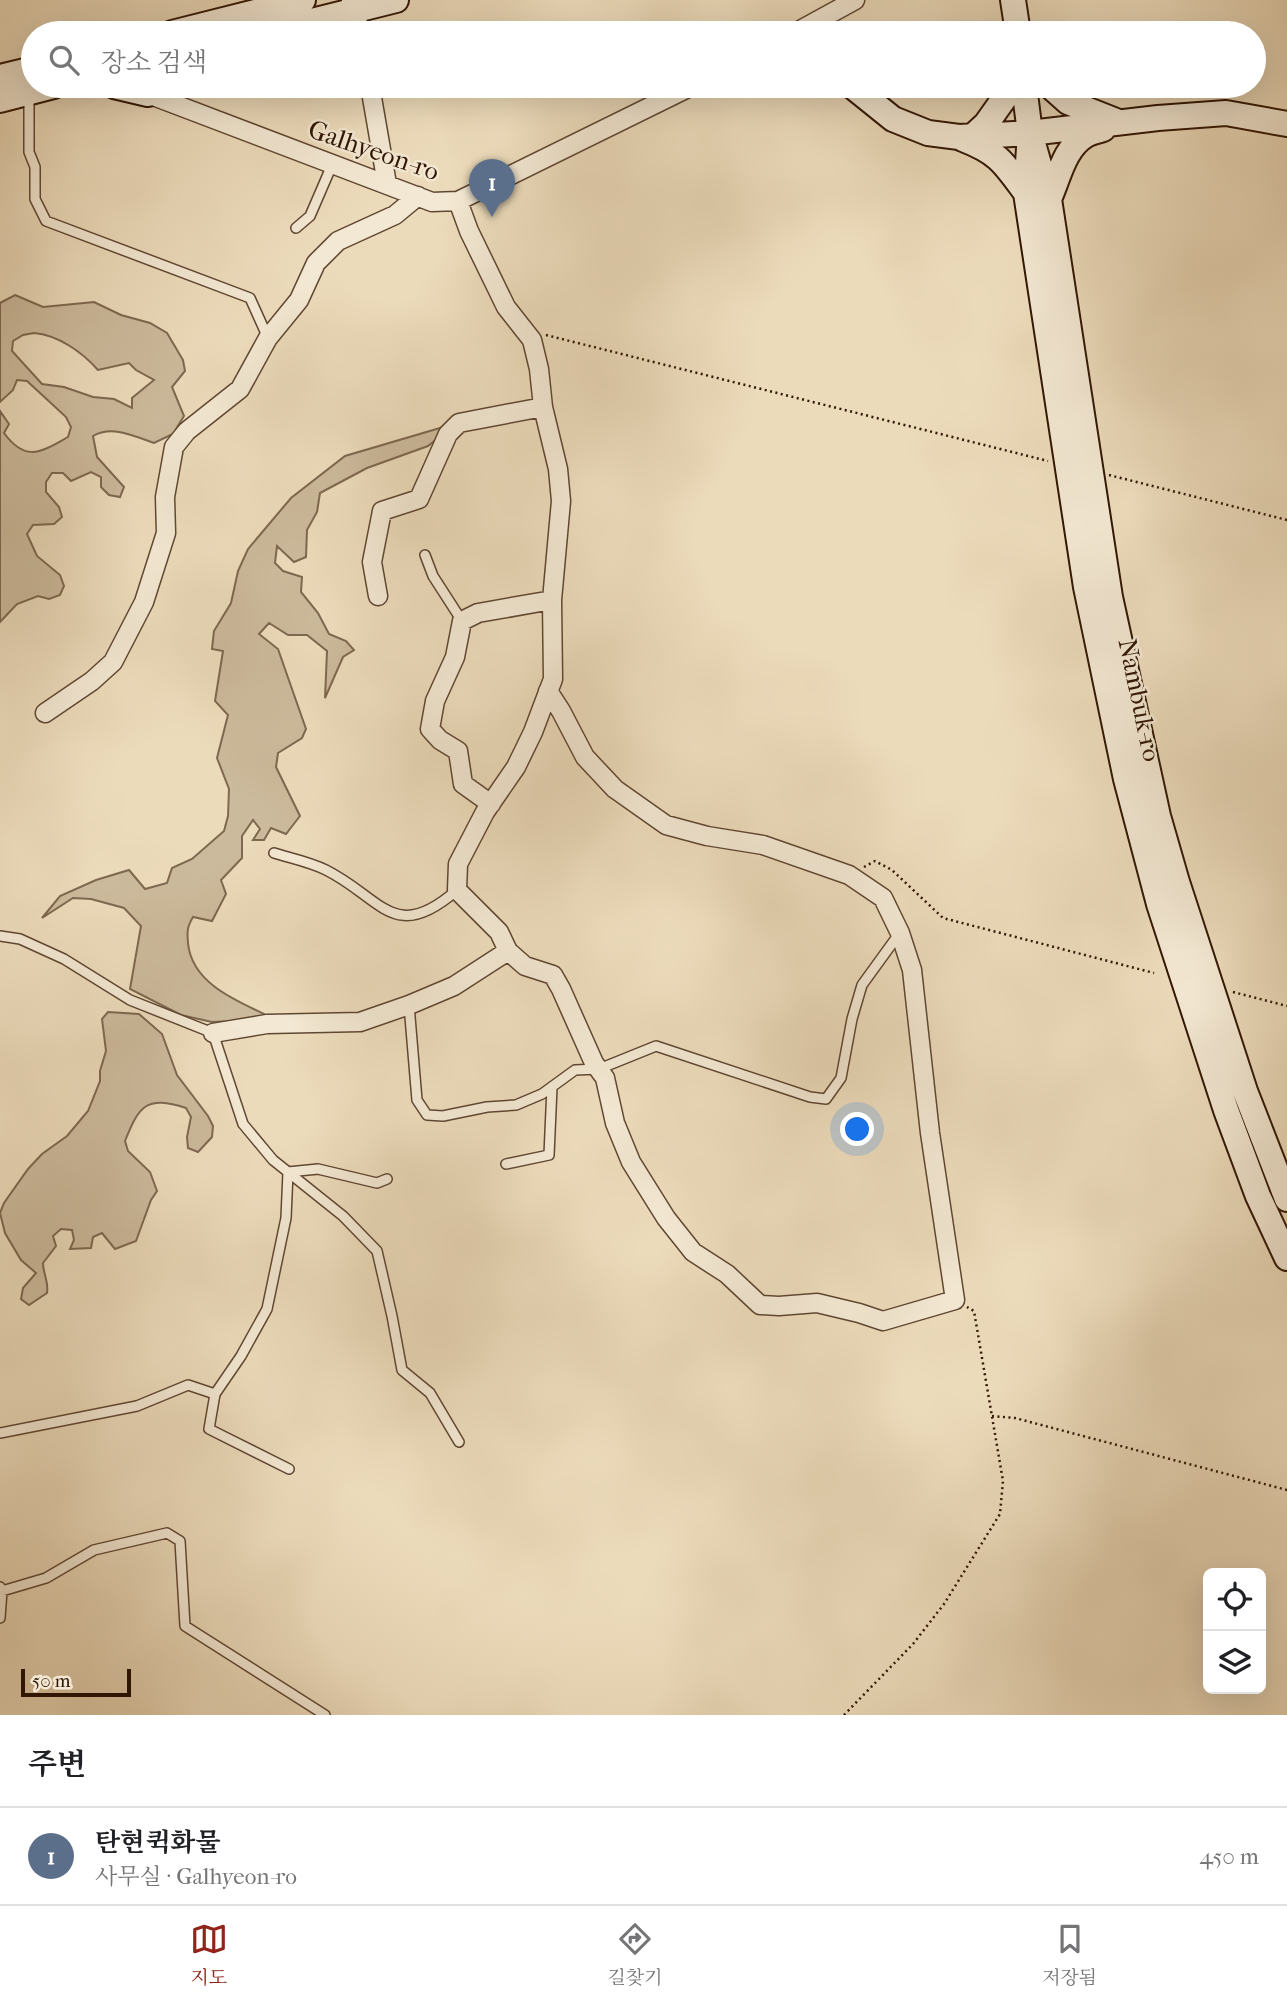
<!DOCTYPE html>
<html lang="ko">
<head>
<meta charset="utf-8">
<style>
  :root { --surface:#fff; --page:#f2f2f2; --text:#202124; --muted:#757577; --line:#e0e0e0; --accent:#8f2418 }
  body { margin:0; font-family:"IM FELL French Canon","Noto Serif KR",serif; background:var(--page); color:var(--text) }
  .controls { position:absolute; right:21px; bottom:21px; display:grid; overflow:hidden; border-radius:10px; box-shadow:0 7px 28px #0002 }
  .controls button { width:63px; height:63px; display:grid; place-items:center; padding:0; border:0; border-bottom:2px solid var(--line); background:var(--surface); color:var(--text); font:35px sans-serif }
  .scale { position:absolute; left:21px; bottom:18px; width:110px; box-sizing:border-box; padding-left:7px; border:4px solid #311604; border-top:0; font-size:19px; line-height:24px; white-space:nowrap; color:#311604; -webkit-text-stroke:5px #f3e8d3; paint-order:stroke }
  .you { position:absolute; left:858px; top:1130px; width:24px; height:24px; margin:-18px; border:5px solid #fff; border-radius:50%; background:#1a73e8; box-shadow:0 0 0 10px #1a73e833 }
  .badge { display:grid; place-items:center; width:46px; height:46px; border-radius:50%; background:var(--accent); color:#fff; font-size:23px; font-weight:700 }
  .pin { position:absolute; translate:-50% -58px; filter:drop-shadow(0 2px 4px #0008) }
  .pin::after { content:''; position:absolute; top:37px; width:24px; height:21px; background:inherit; clip-path:polygon(0 0,100% 0,50% 100%) }
  .list { margin:0; padding:0; list-style:none }
  h2 { display:flex; justify-content:space-between; align-items:center; height:91px; margin:0; padding:0 28px; font-size:30px }
  h2 small { font-size:23px; font-weight:400; color:var(--muted) }
  .list li { display:grid; grid-template-columns:46px 1fr auto; gap:21px; align-items:center; box-sizing:border-box; height:98px; padding:0 28px; border-top:2px solid var(--line) }
  .list b { display:block; font-size:26px; white-space:nowrap }
  .list p { margin:0; font-size:23px; white-space:nowrap; color:var(--muted) }
  .list em { font-size:23px; font-style:normal; color:var(--muted) }
  .icon { flex:none; width:38px; height:38px; fill:none; stroke:currentColor; stroke-width:2; stroke-linecap:round; stroke-linejoin:round }
  .map { position:relative; flex:none; width:1287px; height:1715px; overflow:hidden }
  .search { position:absolute; background:var(--surface); box-shadow:0 7px 28px #0002; left:21px; right:21px; top:21px; height:77px; display:flex; align-items:center; gap:18px; box-sizing:border-box; padding:0 24px; border-radius:38px; color:var(--muted); font-size:26px }
  .sheet { height:189px; background:var(--surface) }
  nav { display:flex; justify-content:space-around; align-items:center; box-sizing:border-box; height:98px; border-top:2px solid var(--line); background:var(--surface); font-size:19px; color:var(--muted) }
  nav a { display:grid; justify-items:center; gap:4px }
  nav .on { color:var(--accent) }
  .map>svg:first-child { display:block }
  .green { fill:#ccba9c; stroke:#7e6850; stroke-width:2; fill-rule:evenodd }
  .lines { fill:none; stroke-linecap:round; stroke-linejoin:round }
  .lane-casing { stroke:#604732; stroke-width:12 }
  .street-casing { stroke:#604732; stroke-width:21 }
  .secondary-casing { stroke:#311604; stroke-width:28 }
  .path { stroke:#311604; stroke-width:2.5; stroke-dasharray:2 3.5; stroke-linecap:butt }
  .lane { stroke:#f3e8d3; stroke-width:9 }
  .street { stroke:#f3e8d3; stroke-width:18 }
  .secondary { stroke:#f3e8d3; stroke-width:24 }
  .labels { text-anchor:middle; stroke-width:5; stroke-linejoin:round; paint-order:stroke }
  .street-label { font-size:26px; fill:#311604; stroke:#f3e8d3 }
</style>
</head>
<body>
<div class="map">
<svg width="1287" height="1715" viewBox="0 0 1287 1715">
  <rect width="100%" height="100%" fill="#ecdbbb"/>
  <filter id="stains"><feTurbulence type="fractalNoise" baseFrequency=".00286" numOctaves="4"/><feColorMatrix values="0 0 0 0 .2 0 0 0 0 .09 0 0 0 0 .02 0 0 0 .5 -.17"/></filter>
  <radialGradient id="worn" r=".72"><stop offset=".6" stop-color="#630" stop-opacity="0"/><stop offset="1" stop-color="#630" stop-opacity=".3"/></radialGradient>
  <path class="green" d="M15 295 43 307 94 302 121 315 150 323 167 333 183 360 185 371 172 387 184 416 173 434 154 443C134 436 112 425 93 436L97 457 124 487 120 497 109 495 101 487V477L91 472 71 481 63 473H52L46 482V492L59 507 62 517 54 524 33 525 27 534 37 556 60 575 64 586 60 595 49 599 38 596 17 604 0 622V411L9 424 4 433C26 463 41 452 68 437L71 427 66 417 27 381 17 380 13 390 0 402V303ZM34 333C58 335 82 352 98 370L129 363 136 370 154 380 132 398V408L114 399 93 397 64 387 42 384 12 351 13 341 23 335Z
    M440 428 438 438 428 446 367 468 320 493 317 512 307 530 306 557 294 562 277 546 275 563 283 571 302 577 301 592 318 613 329 634 346 641 354 650 343 657 325 698 327 651 307 635H288L269 623 259 634 278 649 306 729 302 738 278 753 276 767 300 816 286 834 271 828 264 840H253L260 829 253 820 242 836V858L221 880 226 894 212 921 193 917C187 927 187 932 188 943 192 986 242 1003 275 1019L212 1022 181 1015 130 989 141 926 124 908 91 899 73 898 42 918 60 896 96 880 129 870 145 889 167 883 172 868 192 859 224 831 228 816 229 789 217 758 228 715 215 701 223 651 212 649 214 631 231 603 238 571 248 549 291 498 345 456Z
    M108 1012 139 1014 162 1034 177 1075 208 1116 213 1126 212 1137 198 1152 188 1148 187 1137 191 1117 186 1108C146 1095 139 1106 125 1141L128 1151 150 1172 157 1191 151 1200 136 1241 115 1249 102 1233 93 1237 91 1248 70 1249 74 1240 72 1230 61 1229 53 1236 56 1246 43 1263C43 1274 49 1281 47 1293L29 1305 21 1299 23 1288 36 1273 21 1260 5 1233 0 1213 4 1203 28 1169 42 1154 67 1136 88 1111 100 1081V1071L106 1051 102 1019Z"/>
  <g class="lines">
    <defs>
      <path id="lane" d="M29 96V152L35 167V199L46 221 250 298 268 338
        M296 228 310 216 332 165
        M425 555 433 576 462 621
        M274 853C290 858 310 862 326 870 382 898 394 945 457 890
        M0 936 20 939 64 959 130 1000 213 1033 243 1124 273 1160 343 1216 377 1251 392 1316 402 1370 430 1393 459 1442
        M409 1005 417 1100 427 1115 443 1116 487 1107 516 1105 542 1094 575 1070 599 1069 656 1046 810 1097 826 1099 841 1078 852 1019 862 985 899 934
        M506 1164 549 1155 552 1087
        M215 1394 241 1356 267 1309 286 1218 288 1172 318 1169 377 1183 387 1179
        M0 1433 137 1406 188 1385 215 1394 209 1429 289 1469
        M0 1587 2 1591 0 1618
        M2 1591 46 1578 94 1550 167 1533 180 1541 185 1626 325 1715"/>
      <path id="street" d="M351 0 361 33
        M795 33 855 0
        M370 86 387 184
        M148 94 432 202 458 201 692 86
        M458 201 469 231 506 307 532 340 539 369 543 407 558 469 561 501 552 600 553 679 533 732 516 767 485 812 458 864 457 890 499 932 508 951 525 966 553 975 561 989 594 1063 605 1078 615 1123 631 1162 666 1218 693 1252 727 1274 760 1305 779 1306 817 1303 859 1313 883 1321 955 1300 930 1133 912 970 900 933 883 898 849 875 763 845 707 836 666 825 615 789 585 757 561 711 548 691
        M378 596 372 562 382 511 419 499 448 434 459 423 543 407
        M45 713 92 681 113 662 144 602 166 533 165 497 174 447 187 431 240 389 268 338 299 300 316 263 338 241 395 215 418 196
        M491 804 463 784 458 751 440 740 430 729 435 701 455 657 462 621 478 613 552 600
        M213 1033 267 1024 360 1022 409 1005 454 986 508 951"/>
      <path id="secondary" d="M1013 0 1018 33
        M172 33 303 0
        M264 33 396 0
        M0 77 33 69
        M114 86 148 94 140 86
        M852 86 893 119 928 133 959 137 1030 133 1158 118 1226 113 1287 124
        M1024 86 1030 133 1049 199 1110 597 1158 816 1177 882 1245 1091 1287 1199
        M1050 86 1068 102 1116 121
        M0 100 54 86
        M1030 133 1026 193 1086 587 1126 779 1159 904 1226 1110 1258 1196 1287 1258
        M973 136 986 124 1013 86
        M963 139C999 153 1004 163 1026 193
        M1049 199C1059 177 1064 148 1086 135 1091 132 1098 131 1103 129"/>
    </defs>
    <use href="#lane" class="lane-casing"/>
    <use href="#street" class="street-casing"/>
    <use href="#secondary" class="secondary-casing"/>
    <path class="path" d="M546 335 1048 461
      M1109 475 1287 520
      M864 867 875 861 892 870 943 918 1154 973
      M1233 992 1287 1006
      M992 1416 1015 1418 1287 1490
      M844 1715 913 1644 944 1604 1000 1514 1003 1481 974 1311 967 1307"/>
    <use href="#lane" class="lane"/>
    <use href="#street" class="street"/>
    <use href="#secondary" class="secondary"/>
  </g>
  <g class="labels">
    <g class="street-label">
      <text transform="translate(374 150) rotate(19)" y="9">Galhyeon-ro</text>
      <text transform="translate(1140 700) rotate(78)" y="9">Nambuk-ro</text>
    </g>
  </g>
  <rect width="100%" height="100%" filter="url(#stains)"/>
  <rect width="100%" height="100%" fill="url(#worn)"/>
</svg>
<div class="controls">
<button><svg class="icon" aria-label="locate" viewBox="0 0 24 24"><circle cx="12" cy="12" r="6"/><path d="M12 2v4M12 18v4M2 12h4M18 12h4"/></svg></button>
<button><svg class="icon" aria-label="layers" viewBox="0 0 24 24"><path d="M12 4l9 5-9 5-9-5zM3 14l9 5 9-5"/></svg></button>
</div>
<div class="scale">50 m</div>
<div class="you"></div>
<div class="pin badge" style="left:492px;top:217px;background:#5c6f8a">1</div>
<div class="search"><svg class="icon" aria-label="search" viewBox="0 0 24 24"><circle cx="10" cy="10" r="6"/><path d="M15 15l6 6"/></svg>장소 검색</div>
</div>
<section class="sheet">
<h2>주변<small></small></h2>
<ul class="list">
<li><span class="badge" style="background:#5c6f8a">1</span><div><b>탄현퀵화물</b><p>사무실 · Galhyeon-ro</p></div><em>450 m</em></li>
</ul>
</section>
<nav>
<a class="on"><svg class="icon" aria-label="map" viewBox="0 0 24 24"><path d="M3 6l6-2 6 2 6-2v14l-6 2-6-2-6 2zM9 4v14M15 6v14"/></svg>지도</a>
<a><svg class="icon" aria-label="directions" viewBox="0 0 24 24"><path d="M12 3l9 9-9 9-9-9zM9 14v-3h6M13 9l2 2-2 2"/></svg>길찾기</a>
<a><svg class="icon" aria-label="saved" viewBox="0 0 24 24"><path d="M7 4h10v16l-5-4-5 4z"/></svg>저장됨</a>
</nav>
</body>
</html>
